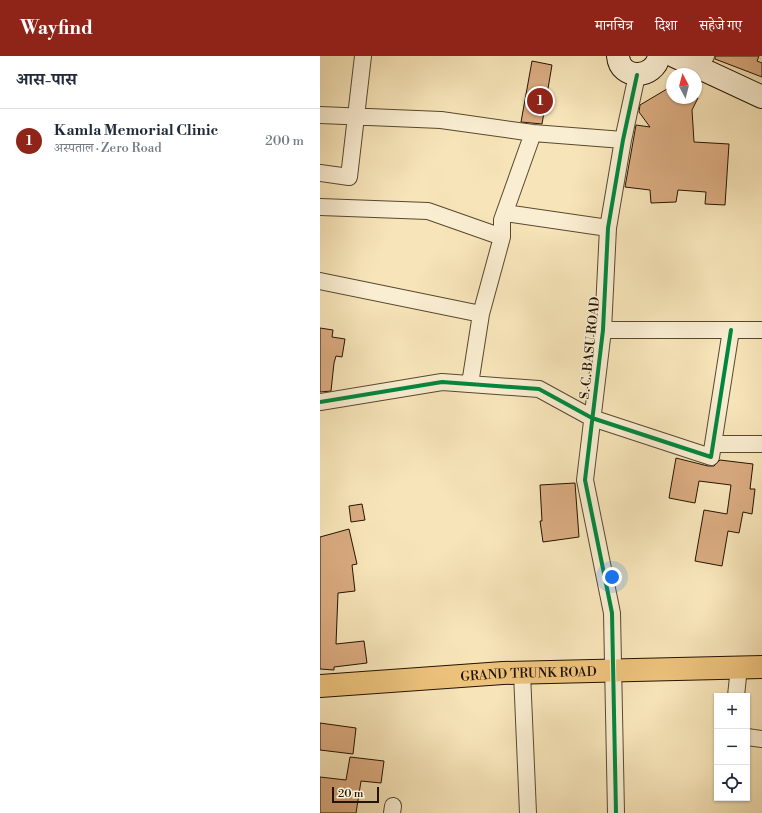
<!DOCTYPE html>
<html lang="hi">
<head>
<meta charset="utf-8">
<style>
  :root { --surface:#fff; --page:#f6f6f7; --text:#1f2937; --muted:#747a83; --line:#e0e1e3; --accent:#8f2418 }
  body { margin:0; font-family:"Libre Bodoni","Noto Serif Devanagari",serif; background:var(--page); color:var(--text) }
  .controls { position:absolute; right:12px; bottom:12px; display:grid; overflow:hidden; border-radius:0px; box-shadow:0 1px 3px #0004 }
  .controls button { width:36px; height:36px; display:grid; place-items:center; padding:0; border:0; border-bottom:1px solid var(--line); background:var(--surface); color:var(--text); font:20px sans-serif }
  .compass { position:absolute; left:346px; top:12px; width:36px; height:36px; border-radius:50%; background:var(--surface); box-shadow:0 1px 3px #0004; rotate:353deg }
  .scale { position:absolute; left:12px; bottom:10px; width:47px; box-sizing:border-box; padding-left:4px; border:2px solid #231300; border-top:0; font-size:11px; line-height:14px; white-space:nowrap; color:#231300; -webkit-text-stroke:3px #faeed2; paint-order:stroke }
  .you { position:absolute; left:292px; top:521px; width:14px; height:14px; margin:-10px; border:3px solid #fff; border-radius:50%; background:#1a73e8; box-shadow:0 0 0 6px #1a73e833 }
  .badge { display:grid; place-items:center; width:26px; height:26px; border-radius:50%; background:var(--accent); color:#fff; font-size:13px; font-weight:700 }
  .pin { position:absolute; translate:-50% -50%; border:2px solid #fff; box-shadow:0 1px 4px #0006 }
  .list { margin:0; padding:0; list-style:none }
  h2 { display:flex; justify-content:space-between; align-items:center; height:52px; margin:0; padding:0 16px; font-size:17px }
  h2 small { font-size:13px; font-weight:400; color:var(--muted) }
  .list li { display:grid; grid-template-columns:26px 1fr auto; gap:12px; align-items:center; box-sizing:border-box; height:64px; padding:0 16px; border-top:1px solid var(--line) }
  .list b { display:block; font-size:15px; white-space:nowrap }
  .list p { margin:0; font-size:13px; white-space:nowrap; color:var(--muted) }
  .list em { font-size:13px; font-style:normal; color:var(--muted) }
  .icon { flex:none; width:22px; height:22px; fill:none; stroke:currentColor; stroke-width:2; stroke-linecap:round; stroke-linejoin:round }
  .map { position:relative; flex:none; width:442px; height:757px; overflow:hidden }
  header { display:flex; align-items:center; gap:24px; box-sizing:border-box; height:56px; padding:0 20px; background:var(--accent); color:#fff }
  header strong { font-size:19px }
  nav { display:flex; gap:22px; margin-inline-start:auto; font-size:14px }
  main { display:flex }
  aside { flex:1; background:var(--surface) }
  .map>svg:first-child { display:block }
  .building { fill:#dbac81; stroke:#231300 }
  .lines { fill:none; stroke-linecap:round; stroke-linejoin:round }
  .street-casing { stroke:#58482e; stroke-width:18 }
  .secondary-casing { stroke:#231300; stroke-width:24 }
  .primary-casing { stroke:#231300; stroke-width:24 }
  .street { stroke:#faeed2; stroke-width:16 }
  .secondary { stroke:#faeed2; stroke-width:22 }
  .primary { stroke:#ecc27c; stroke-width:22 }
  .cycleway-casing { stroke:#faeed2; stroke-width:6 }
  .cycleway { stroke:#00873e; stroke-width:4 }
  .labels { text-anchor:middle; stroke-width:3; stroke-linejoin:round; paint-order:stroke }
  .street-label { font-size:13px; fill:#231300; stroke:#faeed2 }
</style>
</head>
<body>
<header>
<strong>Wayfind</strong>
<nav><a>मानचित्र</a><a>दिशा</a><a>सहेजे गए</a></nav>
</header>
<main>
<aside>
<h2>आस-पास<small></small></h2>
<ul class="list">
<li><span class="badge">1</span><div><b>Kamla Memorial Clinic</b><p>अस्पताल · Zero Road</p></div><em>200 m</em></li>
</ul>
</aside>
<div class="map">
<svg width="442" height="757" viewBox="0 0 442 757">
  <rect width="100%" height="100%" fill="#f7e5b9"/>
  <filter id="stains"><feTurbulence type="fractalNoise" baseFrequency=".005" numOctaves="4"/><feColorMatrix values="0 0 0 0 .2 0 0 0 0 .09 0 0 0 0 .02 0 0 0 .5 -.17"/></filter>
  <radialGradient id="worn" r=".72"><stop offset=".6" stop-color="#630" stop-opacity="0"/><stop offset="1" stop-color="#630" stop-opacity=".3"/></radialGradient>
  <path class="building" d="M395 0H439L437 5 442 7V21L395 3Z
    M212 5 232 9 222 68 201 66Z
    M352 30V42H378L372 54 374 86 409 88 405 149 385 148 386 136 358 134 356 146 331 147 330 134 305 131 316 69 330 71 319 56 320 49Z
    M0 272 13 274 12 281 25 283 22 301 16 300 14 307 11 335 0 336Z
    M356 402 388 410H394L400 404 433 408 430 433H435L432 458 423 456 419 477 408 475 402 510 375 505 384 454 407 458 411 429 379 425 375 447 349 442Z
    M255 427 259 481 223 486 220 465H222L220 429Z
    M42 448 45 464 31 466 29 450Z
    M29 473 37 508 32 509 35 535 18 537 16 588 44 585 47 607 14 611V614L0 613V481Z
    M0 667 36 672 33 698 0 694Z
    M30 701 64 705 61 727 41 725 36 757H0V721L26 724Z"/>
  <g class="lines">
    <defs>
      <path id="street" d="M378 12 386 0
        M0 59 121 64 213 77 303 84
        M0 117 29 121 43 0
        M0 151 108 155 182 181
        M185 157 288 172
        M0 225 161 258
        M283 274H442
        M150 328 161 258 182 181V164L213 77
        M0 346 122 326 219 333 272 362 391 401 411 274
        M393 388H442
        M202 617 208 757
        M416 640 419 611
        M427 681 442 683
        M72 757 73 750
        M296 757 292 557 265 424 283 274 288 172 303 84 317 19"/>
      <path id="secondary" d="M298 0C300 25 335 23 339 0
        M354 0 442 41"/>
      <g id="primary">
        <path id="s1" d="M0 630 183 617 442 611"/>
      </g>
    </defs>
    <use href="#street" class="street-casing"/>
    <use href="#secondary" class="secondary-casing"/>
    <use href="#primary" class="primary-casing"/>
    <use href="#street" class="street"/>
    <use href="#secondary" class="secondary"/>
    <use href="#primary" class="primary"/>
    <defs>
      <path id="cycleway" d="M0 346 122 326 219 333 272 362 391 401 411 274
        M296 757 292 557 265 424 283 274 288 172 303 84 317 19"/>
    </defs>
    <use href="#cycleway" class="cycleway-casing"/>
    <use href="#cycleway" class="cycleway"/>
  </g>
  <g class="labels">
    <g class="street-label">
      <text transform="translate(269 292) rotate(-84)" y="5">S. C. BASU ROAD</text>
      <text dy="5" stroke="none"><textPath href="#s1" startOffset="209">GRAND TRUNK ROAD</textPath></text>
    </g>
  </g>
  <rect width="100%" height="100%" filter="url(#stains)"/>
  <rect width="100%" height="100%" fill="url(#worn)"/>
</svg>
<div class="controls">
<button>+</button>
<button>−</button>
<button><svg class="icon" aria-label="locate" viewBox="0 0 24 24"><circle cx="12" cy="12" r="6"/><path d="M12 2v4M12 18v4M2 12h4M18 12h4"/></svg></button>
</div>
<svg class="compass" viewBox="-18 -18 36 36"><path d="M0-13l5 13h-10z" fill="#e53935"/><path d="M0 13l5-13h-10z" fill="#747a83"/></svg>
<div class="scale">20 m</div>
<div class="you"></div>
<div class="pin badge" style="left:220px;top:45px">1</div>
</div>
</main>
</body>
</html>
